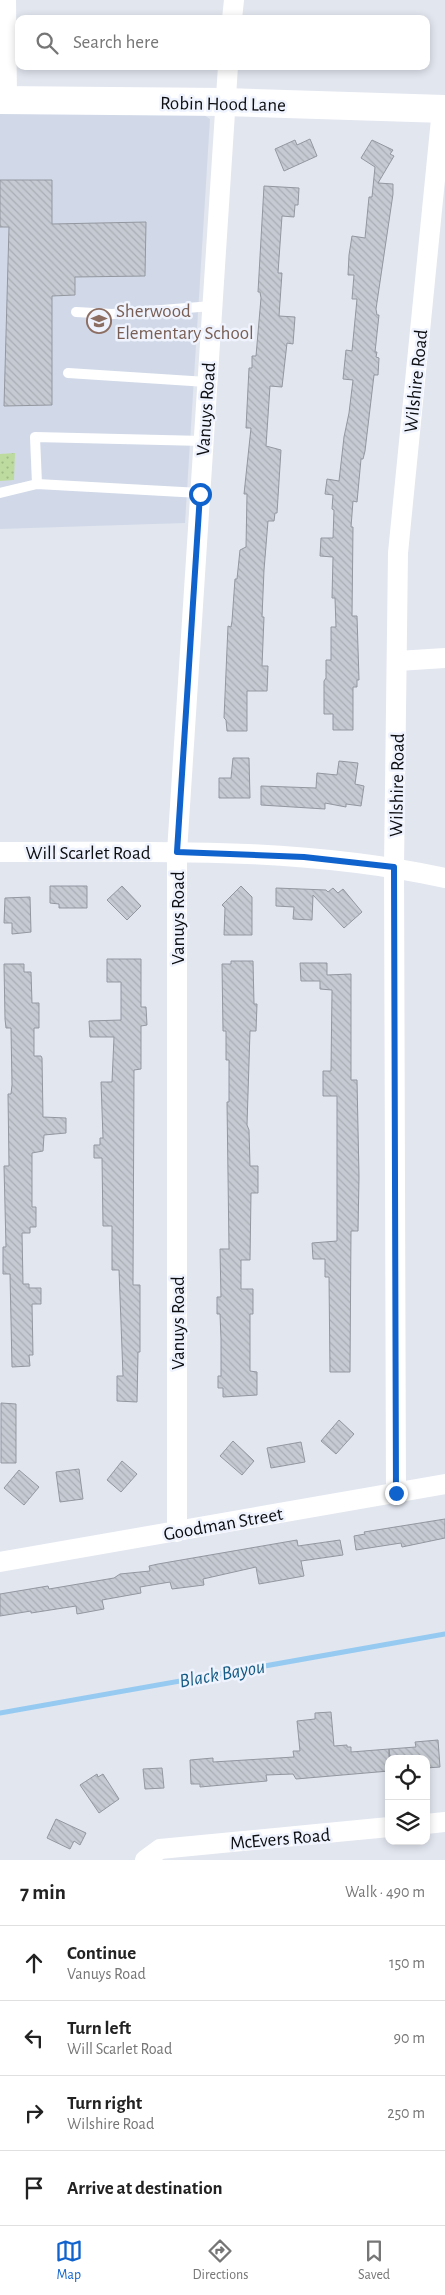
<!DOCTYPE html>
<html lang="en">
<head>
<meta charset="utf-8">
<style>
  :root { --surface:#fff; --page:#f2f2f2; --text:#222; --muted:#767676; --line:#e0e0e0; --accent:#1063cc }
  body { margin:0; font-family:"Alegreya Sans",sans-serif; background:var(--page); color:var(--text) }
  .controls { position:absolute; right:15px; bottom:15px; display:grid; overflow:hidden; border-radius:10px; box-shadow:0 2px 8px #0003 }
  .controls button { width:45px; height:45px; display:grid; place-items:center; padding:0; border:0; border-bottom:1px solid var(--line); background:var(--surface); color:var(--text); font:25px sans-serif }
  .stop { position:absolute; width:15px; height:15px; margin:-11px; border:4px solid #1063cc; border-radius:50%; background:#fff }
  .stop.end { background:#1063cc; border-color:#fff; box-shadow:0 1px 5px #0008 }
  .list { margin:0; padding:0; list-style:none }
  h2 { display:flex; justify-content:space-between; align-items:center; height:65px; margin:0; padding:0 20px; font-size:21px }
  h2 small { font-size:16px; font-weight:400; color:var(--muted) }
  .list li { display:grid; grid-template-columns:32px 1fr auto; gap:15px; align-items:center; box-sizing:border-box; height:75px; padding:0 20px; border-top:1px solid var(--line) }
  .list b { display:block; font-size:19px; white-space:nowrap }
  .list p { margin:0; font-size:16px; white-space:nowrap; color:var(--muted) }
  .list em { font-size:16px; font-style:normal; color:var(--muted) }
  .icon { flex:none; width:28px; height:28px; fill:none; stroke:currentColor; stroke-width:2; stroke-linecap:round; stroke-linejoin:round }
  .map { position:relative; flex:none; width:445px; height:1860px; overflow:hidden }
  .search { position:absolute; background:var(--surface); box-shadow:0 2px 8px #0003; left:15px; right:15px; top:15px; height:55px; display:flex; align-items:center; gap:12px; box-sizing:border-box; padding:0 18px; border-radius:10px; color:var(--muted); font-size:19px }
  .sheet { height:365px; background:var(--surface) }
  nav { display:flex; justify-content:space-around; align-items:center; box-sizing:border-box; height:70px; border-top:1px solid var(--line); background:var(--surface); font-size:14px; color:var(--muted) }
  nav a { display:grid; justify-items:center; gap:2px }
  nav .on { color:var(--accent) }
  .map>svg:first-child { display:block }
  .built { fill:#d1d9e8 }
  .grass { fill:url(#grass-dots) }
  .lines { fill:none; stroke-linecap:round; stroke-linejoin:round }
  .stream { stroke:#96caf1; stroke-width:5 }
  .building { fill:url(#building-back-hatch); stroke:#9397a0 }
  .lane { stroke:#fff; stroke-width:10 }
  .street { stroke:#fff; stroke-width:20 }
  .secondary { stroke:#fff; stroke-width:28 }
  .route { stroke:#1063cc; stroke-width:6 }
  .labels { text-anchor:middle; stroke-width:5; stroke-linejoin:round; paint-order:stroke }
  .street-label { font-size:19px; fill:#0b0d10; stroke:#eff3fd }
  .education-label { font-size:19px; fill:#785e54; stroke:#eff3fd; text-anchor:start }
  .water-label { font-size:20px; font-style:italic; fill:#145a84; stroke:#eff3fd }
</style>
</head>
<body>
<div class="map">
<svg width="445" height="1860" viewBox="0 0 445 1860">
  <defs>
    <pattern id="grass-dots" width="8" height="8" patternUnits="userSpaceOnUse" patternTransform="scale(1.25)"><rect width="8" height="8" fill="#bddb9e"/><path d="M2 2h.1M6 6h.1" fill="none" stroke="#a1bb87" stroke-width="1.8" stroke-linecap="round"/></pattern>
    <pattern id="building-back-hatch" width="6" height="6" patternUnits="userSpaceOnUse" patternTransform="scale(1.25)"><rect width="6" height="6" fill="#c6cbd3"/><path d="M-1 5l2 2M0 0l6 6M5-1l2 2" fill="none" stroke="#a9adb4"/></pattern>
  </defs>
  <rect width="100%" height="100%" fill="#e2e6ef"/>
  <path class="built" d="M0 111 201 113 210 119 185 523 0 529Z"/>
  <path class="grass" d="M15 453 14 480 0 481V454Z"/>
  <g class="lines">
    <path class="stream" d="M0 1713 445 1634"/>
  </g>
  <path class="building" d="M310 139 317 156 284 171 275 149 295 140 297 145Z
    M372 140 393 150 390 154 394 156 378 183 393 184V194L376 309 377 315H379L375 352H377L376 357 379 358 378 375H374L365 451 363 459H361L357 502 353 501 351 527H353L352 616H357L359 680H357V687H353V730H333V714H324V681L326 678V660H331V627H336L335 598H332L333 557 320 556 321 538H333L334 510 332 509 333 495 325 494 327 479 339 481 344 437 349 413 353 380 343 379 346 350 352 351 357 299H352L354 275H348L349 255 352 236 365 238 369 197H372L375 167 361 158Z
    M0 180H52V224L146 222 145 276 75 277V295L52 296V405L4 406 9 227H0Z
    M264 186 299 188 298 205H295L294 217 282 216 278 273H282L279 316 295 317 293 344 287 343 282 387 270 386 266 446 281 450 277 513H275L274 521H268L264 570 262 617H264L262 666H268L267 691H247V731H227L226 720 224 718 228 626 231 627 232 621 235 579H237L240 550 246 547 247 494H244L251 428H246L249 368H252V356H256L261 298 260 292H258Z
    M233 758H249L250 798H219V778H231Z
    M339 761 358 763 355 784 364 786 361 806 346 804V807L325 803V809L261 805V786L316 788 317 773 337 775Z
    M50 886H87V908H59V904L50 903Z
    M122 886 141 906 127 920 107 900Z
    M241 886 252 897V935H224L225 908 222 905Z
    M276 888 326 890 328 892 333 888 338 893 343 889 362 912 344 928 313 895 312 920 293 919 294 907 276 906Z
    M30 897 31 932 12 934V923H4L5 898Z
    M107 959H141V1007H146L147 1025 141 1026V1069L134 1070 133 1285H140V1352H138L137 1402 117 1401V1376H123L119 1270H112V1226H103L102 1158H94V1145H100V1138H103L101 1082H112L114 1037H90L89 1021 121 1020V982H107Z
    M231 961H253L254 1004H257L256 1031H250L247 1125 249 1130 250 1166H258V1193H251L250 1260H241V1289H253V1314H250V1371L257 1372V1395L223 1397V1388H218V1376H221V1339L220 1314H217V1297H221L220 1249H229L227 1102H229V1060H226V1031H223L222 964H231Z
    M300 963H327V975L351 974V1080H357L359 1177 358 1231H351L350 1372H330L329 1277H325V1259H313L312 1243 337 1241V1096H323V1071H331L332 990 320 989V981H301Z
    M4 964H24V972H31L32 1003H39V1028H34V1056H41L42 1058 43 1117 66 1118V1133L44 1135 43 1151 32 1153V1207H36V1227H30V1233H22L23 1284H29V1288H41V1304H32L33 1355H29L30 1366 12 1367 10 1274H3V1247H6L4 1166H9L8 1094H11L12 1085 11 1028H6L5 1019Z
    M1 1403 16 1404V1463H1Z
    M339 1420 354 1434 336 1454 321 1441Z
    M233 1441 254 1461 242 1475 220 1456Z
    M301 1442 305 1462 271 1468 267 1448Z
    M122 1461 137 1474 121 1492 107 1480Z
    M79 1469 83 1499 60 1502 56 1472Z
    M19 1470 39 1487 24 1505 4 1488Z
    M445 1519V1538L402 1547 401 1543 356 1550 354 1536 365 1534 364 1532Z
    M297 1540 298 1546 340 1540 343 1555 301 1561 304 1576 259 1584 256 1567 203 1579 204 1585 172 1589 170 1582 140 1587 141 1593 102 1600 104 1609 77 1614 76 1606 31 1613V1611L0 1616V1594L48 1586 49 1589 114 1578 120 1574 150 1571 149 1566 158 1564Z
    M331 1712 334 1746 347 1745V1747H351V1752L389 1749V1771L296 1779 293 1774 266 1775 267 1781 200 1787V1784H191L190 1760 213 1758V1762L294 1757 293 1751H300L297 1721 315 1719V1713Z
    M438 1740 440 1767 426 1768V1759H390L389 1749 416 1747 415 1742Z
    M162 1768 164 1788 145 1789 143 1769Z
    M97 1774 98 1777 103 1774 119 1799 99 1813 80 1785Z
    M56 1819 86 1833 80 1845 74 1841 70 1849 47 1838Z"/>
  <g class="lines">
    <path class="lane" d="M76 312 112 314 212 306
      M68 373 207 382
      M0 493 37 484
      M200 493 37 484 35 437 204 441"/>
    <path class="street" d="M6 0 7 100
      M232 19 234 0
      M398 661 445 658
      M0 852C149 852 299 846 445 878
      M396 1493 394 867 398 553 442 109
      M177 1532V852L228 66
      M0 1562 445 1484
      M426 1824 445 1822
      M145 1860 160 1849 389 1827"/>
    <path class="secondary" d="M0 100 225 102 445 109"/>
  </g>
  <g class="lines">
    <path class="route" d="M200 494 177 852 304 857 394 867 396 1493"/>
  </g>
  <defs>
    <symbol id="school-ring" viewBox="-11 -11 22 22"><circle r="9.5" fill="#eff3fd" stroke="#8d6e63" stroke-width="1.5"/><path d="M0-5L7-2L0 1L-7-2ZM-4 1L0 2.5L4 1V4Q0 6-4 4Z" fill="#8d6e63"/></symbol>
  </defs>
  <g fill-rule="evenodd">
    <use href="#school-ring" x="85" y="307" width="28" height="28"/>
  </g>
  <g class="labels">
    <g class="street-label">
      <text transform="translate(223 103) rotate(1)" y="7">Robin Hood Lane</text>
      <text transform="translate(415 381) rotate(-84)" y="7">Wilshire Road</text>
      <text transform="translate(205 409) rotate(-86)" y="7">Vanuys Road</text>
      <text transform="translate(396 785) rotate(-89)" y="7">Wilshire Road</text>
      <text x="88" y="859">Will Scarlet Road</text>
      <text transform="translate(177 918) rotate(-90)" y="7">Vanuys Road</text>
      <text transform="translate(177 1323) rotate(-90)" y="7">Vanuys Road</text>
      <text transform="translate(223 1523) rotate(-10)" y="7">Goodman Street</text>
      <text transform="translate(280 1838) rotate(-5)" y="7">McEvers Road</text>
    </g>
    <g class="education-label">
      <text x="116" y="317">Sherwood<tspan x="116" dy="22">Elementary School</tspan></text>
    </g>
    <g class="water-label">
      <text transform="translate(222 1673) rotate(-10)" y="7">Black Bayou</text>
    </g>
  </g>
</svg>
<div class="controls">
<button><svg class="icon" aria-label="locate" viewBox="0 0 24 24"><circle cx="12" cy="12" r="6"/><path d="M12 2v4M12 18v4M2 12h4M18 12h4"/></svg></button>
<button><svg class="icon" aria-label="layers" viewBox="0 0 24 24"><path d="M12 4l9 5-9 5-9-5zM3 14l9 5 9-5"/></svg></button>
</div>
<div class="stop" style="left:200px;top:494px"></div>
<div class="stop end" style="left:396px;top:1493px"></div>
<div class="search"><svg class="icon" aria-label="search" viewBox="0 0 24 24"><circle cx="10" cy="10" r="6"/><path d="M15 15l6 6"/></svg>Search here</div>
</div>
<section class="sheet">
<h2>7 min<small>Walk · 490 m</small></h2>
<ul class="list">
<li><svg class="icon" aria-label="ahead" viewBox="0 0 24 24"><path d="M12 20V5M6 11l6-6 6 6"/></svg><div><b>Continue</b><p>Vanuys Road</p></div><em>150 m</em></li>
<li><svg class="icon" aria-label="left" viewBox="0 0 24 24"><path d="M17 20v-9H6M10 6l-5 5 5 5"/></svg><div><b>Turn left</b><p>Will Scarlet Road</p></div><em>90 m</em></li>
<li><svg class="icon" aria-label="right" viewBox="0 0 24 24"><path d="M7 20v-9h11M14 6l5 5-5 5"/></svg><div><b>Turn right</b><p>Wilshire Road</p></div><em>250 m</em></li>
<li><svg class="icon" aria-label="arrive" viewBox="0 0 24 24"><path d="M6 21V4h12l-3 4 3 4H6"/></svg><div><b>Arrive at destination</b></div></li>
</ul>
</section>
<nav>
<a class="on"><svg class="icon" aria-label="map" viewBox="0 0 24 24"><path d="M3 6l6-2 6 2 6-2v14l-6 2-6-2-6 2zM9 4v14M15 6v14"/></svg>Map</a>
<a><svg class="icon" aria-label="directions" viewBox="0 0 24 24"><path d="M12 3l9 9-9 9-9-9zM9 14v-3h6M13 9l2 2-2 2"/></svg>Directions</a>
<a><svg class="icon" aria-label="saved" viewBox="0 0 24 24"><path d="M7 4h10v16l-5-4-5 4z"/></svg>Saved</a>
</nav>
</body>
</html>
